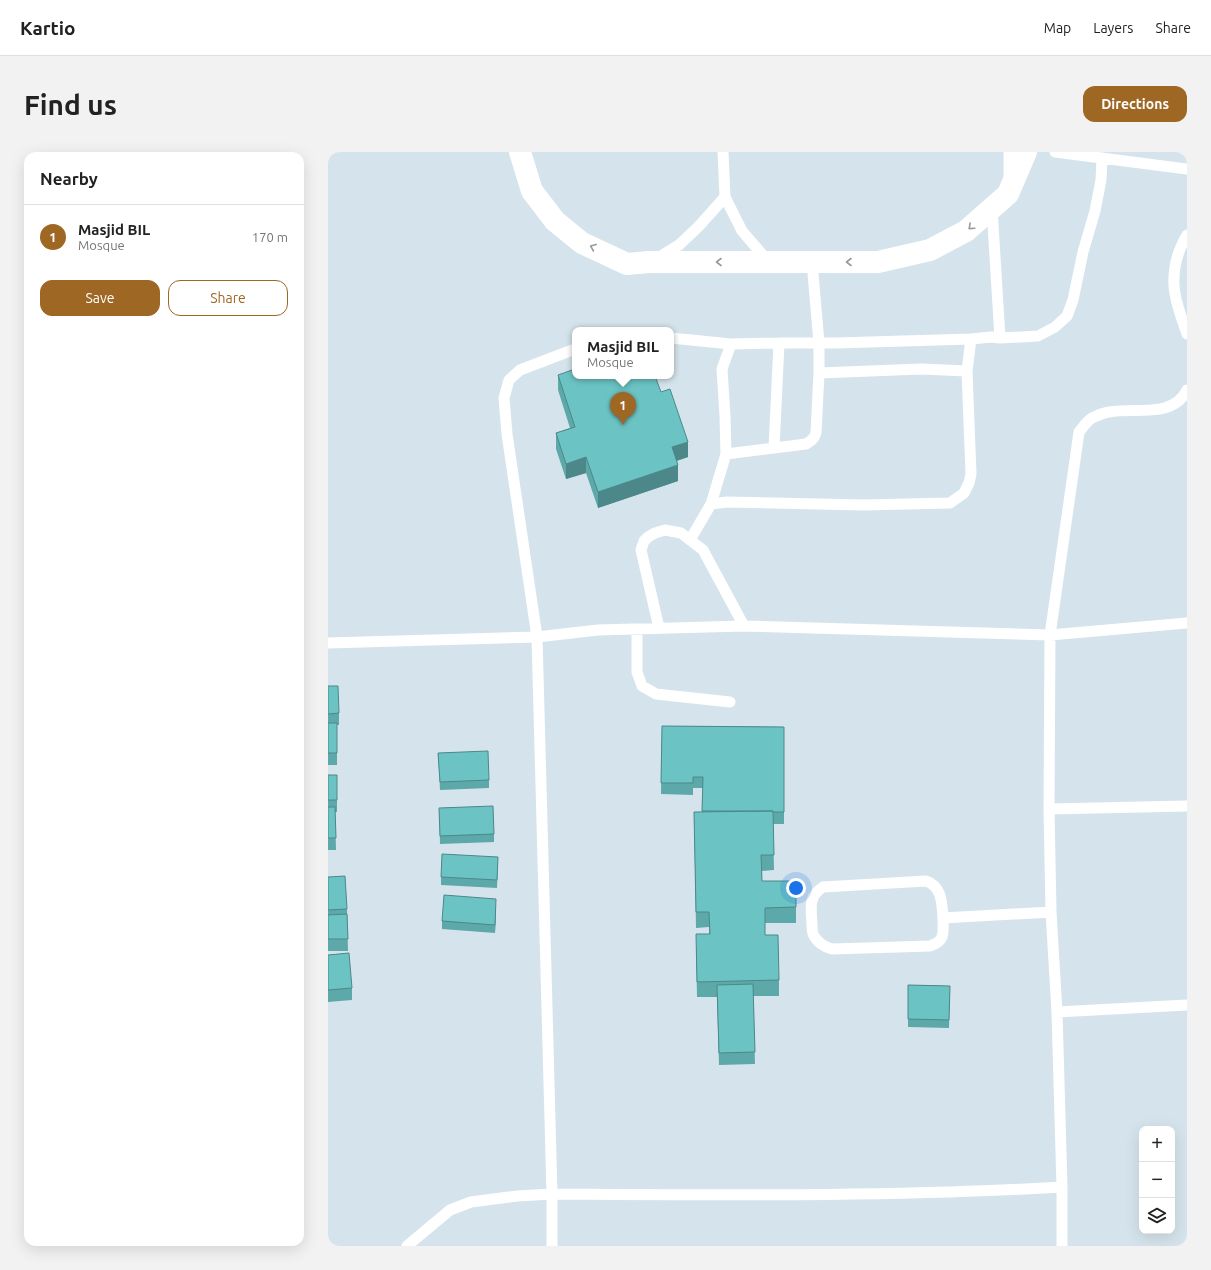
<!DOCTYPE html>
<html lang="en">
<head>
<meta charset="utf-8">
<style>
  :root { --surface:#fff; --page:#f2f2f2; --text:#222; --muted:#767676; --line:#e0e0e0; --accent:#9f6724 }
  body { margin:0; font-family:Ubuntu,sans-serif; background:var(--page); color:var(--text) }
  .controls { position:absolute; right:12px; bottom:12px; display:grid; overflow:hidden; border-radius:8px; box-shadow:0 4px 16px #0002 }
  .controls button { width:36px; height:36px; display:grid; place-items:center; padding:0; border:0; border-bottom:1px solid var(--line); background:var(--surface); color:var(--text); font:20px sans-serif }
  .you { position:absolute; left:468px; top:736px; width:14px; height:14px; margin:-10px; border:3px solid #fff; border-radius:50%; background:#1a73e8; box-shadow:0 0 0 6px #1a73e833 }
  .badge { display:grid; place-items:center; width:26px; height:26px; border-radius:50%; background:var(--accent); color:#fff; font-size:13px; font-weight:700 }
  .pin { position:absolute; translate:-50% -33px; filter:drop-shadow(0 1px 2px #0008) }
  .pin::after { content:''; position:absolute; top:21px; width:14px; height:12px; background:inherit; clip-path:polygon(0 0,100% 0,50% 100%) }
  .popup { position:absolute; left:244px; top:175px; width:102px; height:52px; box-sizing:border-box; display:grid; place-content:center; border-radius:8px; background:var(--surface); filter:drop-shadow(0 1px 3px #0005); font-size:13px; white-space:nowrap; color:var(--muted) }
  .popup b { font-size:15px; color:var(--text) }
  .popup::after { content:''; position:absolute; left:50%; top:100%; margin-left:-8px; border:8px solid transparent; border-top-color:var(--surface) }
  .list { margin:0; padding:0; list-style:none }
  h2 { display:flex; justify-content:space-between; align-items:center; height:52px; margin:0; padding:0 16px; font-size:17px }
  h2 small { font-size:13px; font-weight:400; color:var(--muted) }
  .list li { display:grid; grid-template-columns:26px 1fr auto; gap:12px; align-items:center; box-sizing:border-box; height:64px; padding:0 16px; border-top:1px solid var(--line) }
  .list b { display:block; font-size:15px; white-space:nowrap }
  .list p { margin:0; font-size:13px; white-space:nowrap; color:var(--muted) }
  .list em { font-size:13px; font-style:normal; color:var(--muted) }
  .actions { display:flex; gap:8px; padding:12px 16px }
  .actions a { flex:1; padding:9px 0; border:1px solid var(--accent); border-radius:12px; text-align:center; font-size:14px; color:var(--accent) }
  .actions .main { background:var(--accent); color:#fff }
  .icon { flex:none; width:22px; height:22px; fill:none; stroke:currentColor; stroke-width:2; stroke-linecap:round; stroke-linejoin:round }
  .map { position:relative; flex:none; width:859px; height:1094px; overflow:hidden; border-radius:12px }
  header { display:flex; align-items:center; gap:24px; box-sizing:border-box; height:56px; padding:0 20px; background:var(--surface); border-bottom:1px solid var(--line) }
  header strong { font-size:19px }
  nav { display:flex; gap:22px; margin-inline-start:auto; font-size:14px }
  .intro { display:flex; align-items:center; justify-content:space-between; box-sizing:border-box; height:96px; padding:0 24px }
  h1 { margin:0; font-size:28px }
  .button { padding:10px 18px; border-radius:12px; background:var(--accent); color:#fff; font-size:14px; font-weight:700 }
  main { display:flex; gap:24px; padding:0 24px }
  aside { flex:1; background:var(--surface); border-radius:12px; box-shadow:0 4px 16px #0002 }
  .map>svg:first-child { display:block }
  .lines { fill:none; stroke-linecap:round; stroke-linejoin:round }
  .service { stroke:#fff; stroke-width:11 }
  .tertiary { stroke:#fff; stroke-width:22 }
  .wall { fill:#5da8a9 }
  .shaded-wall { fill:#4c8889 }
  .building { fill:#6cc3c4; stroke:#4c8889 }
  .oneway { stroke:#979a9b }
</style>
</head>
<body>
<header>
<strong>Kartio</strong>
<nav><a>Map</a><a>Layers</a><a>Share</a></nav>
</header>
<div class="intro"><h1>Find us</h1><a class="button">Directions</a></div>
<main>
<aside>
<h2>Nearby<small></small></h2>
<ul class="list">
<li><span class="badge">1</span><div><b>Masjid BIL</b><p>Mosque</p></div><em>170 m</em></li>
</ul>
<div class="actions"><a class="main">Save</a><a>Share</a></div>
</aside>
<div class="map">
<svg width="859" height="1094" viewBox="0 0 859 1094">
  <rect width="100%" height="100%" fill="#d5e4ec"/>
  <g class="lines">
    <path class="service" d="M395 0 397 45 414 79 440 109
      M727 0 859 17
      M681 27V0
      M859 83C850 98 845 116 846 134 847 150 854 167 859 182
      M328 107 351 93 371 74 397 45
      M343 186 403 192
      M672 186 710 184 727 175 739 164 745 148 755 100 767 59 773 28 774 6
      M643 187 663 185 672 186 664 56
      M491 221 593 217 639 219
      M859 238C845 267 806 255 781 260 775 261 768 264 764 266 759 269 755 275 751 280L722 483 859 471
      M446 296 451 191
      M398 302 478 292C483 289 486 287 488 281L491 221V191L484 110
      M362 388 383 352 399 350 536 353 622 351 636 341 641 331 643 322 639 219 643 187 508 191H451L403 192 394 217 397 264 398 302 383 352
      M331 476 313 398 316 389 320 385 327 381 337 378 353 381 375 398 416 474
      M309 477V520L314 534 328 542 402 550
      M0 491 209 485 270 478 416 474 722 483 721 657 723 760 729 860 734 1035V1094
      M721 657 859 654
      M615 766C614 752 614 734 598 729L495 735C480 745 483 755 484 772 484 776 484 781 486 784 490 791 497 795 504 797L602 794C618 789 615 780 615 766L723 760
      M729 860 859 853
      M79 1094 122 1058 143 1050 189 1044 224 1042C394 1043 564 1045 734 1035
      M224 1094V1042L209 485 179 282 176 246 181 228 192 218 247 197"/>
    <path class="tertiary" d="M192 0 204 39 227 69 254 91 299 112 321 110H550L602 98 638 79 680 42 698 0"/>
  </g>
  <path class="wall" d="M230 223 333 240 360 305 349 309 350 329 270 356 258 321 238 327 228 297V281L242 276 230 238Z
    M0 534 11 561V573H9V613H0Z
    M334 574 456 575V672H445L446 718 434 719V729H468V771H437V783L451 828V844H425L427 912 391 913 389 845H369L368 797 381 782V775L368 776 366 660H374L375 636H365V643L333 642Z
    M110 601 161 628V636L112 638Z
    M0 623 9 648V660H7L8 698H0Z
    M111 656 166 682V690L112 692Z
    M170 713 169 736 113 733V725Z
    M0 725 19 757 20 799H0Z
    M168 755 167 781 114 777V769Z
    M0 803 24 836V848L0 850Z
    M580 833 622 834 621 876 580 875Z"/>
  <path class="shaded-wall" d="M360 290V305L344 310V295Z
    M258 305V321L238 327V312Z
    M350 313V329L270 356V340Z
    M168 747V755L167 781V773Z"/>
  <path class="building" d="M247 217V224H327L333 240 342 237 360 290 344 295 350 313 270 340 258 305 238 312 228 281 247 275 230 223Z
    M0 534H10L11 561 0 562Z
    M0 571H9V601H0Z
    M334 574 456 575V660H445V659H374L375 625H365V631H333Z
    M160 599 161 628 112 630 110 601Z
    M0 623H9V648H0Z
    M165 654 166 682 112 684 111 656Z
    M0 655H7L8 686H0Z
    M445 659 446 703H433L434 729H468V755L437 756V783H450L451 828 369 830 368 782H382L381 760H368L366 660Z
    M114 702 170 705 169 728 113 725Z
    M17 724 19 757 0 758V725Z
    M116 743 168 747 167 773 114 769Z
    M19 762 20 787H0V763Z
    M21 801 24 836 0 838V803Z
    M425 832 427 900 391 901 389 833Z
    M580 833 622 834 621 868 580 867Z"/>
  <defs><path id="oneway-chevron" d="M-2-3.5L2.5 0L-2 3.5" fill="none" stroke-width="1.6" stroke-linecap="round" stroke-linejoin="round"/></defs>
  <g class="oneway">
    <use href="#oneway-chevron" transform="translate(643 75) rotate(138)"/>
    <use href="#oneway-chevron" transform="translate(265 95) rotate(-157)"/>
    <use href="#oneway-chevron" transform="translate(391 110) rotate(180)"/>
    <use href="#oneway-chevron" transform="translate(521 110) rotate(180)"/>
  </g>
</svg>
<div class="controls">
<button>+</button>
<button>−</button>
<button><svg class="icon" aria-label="layers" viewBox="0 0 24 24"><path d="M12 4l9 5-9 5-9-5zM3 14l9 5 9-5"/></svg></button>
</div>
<div class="you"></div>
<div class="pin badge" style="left:295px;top:273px">1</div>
<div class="popup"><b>Masjid BIL</b>Mosque</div>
</div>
</main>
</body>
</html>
